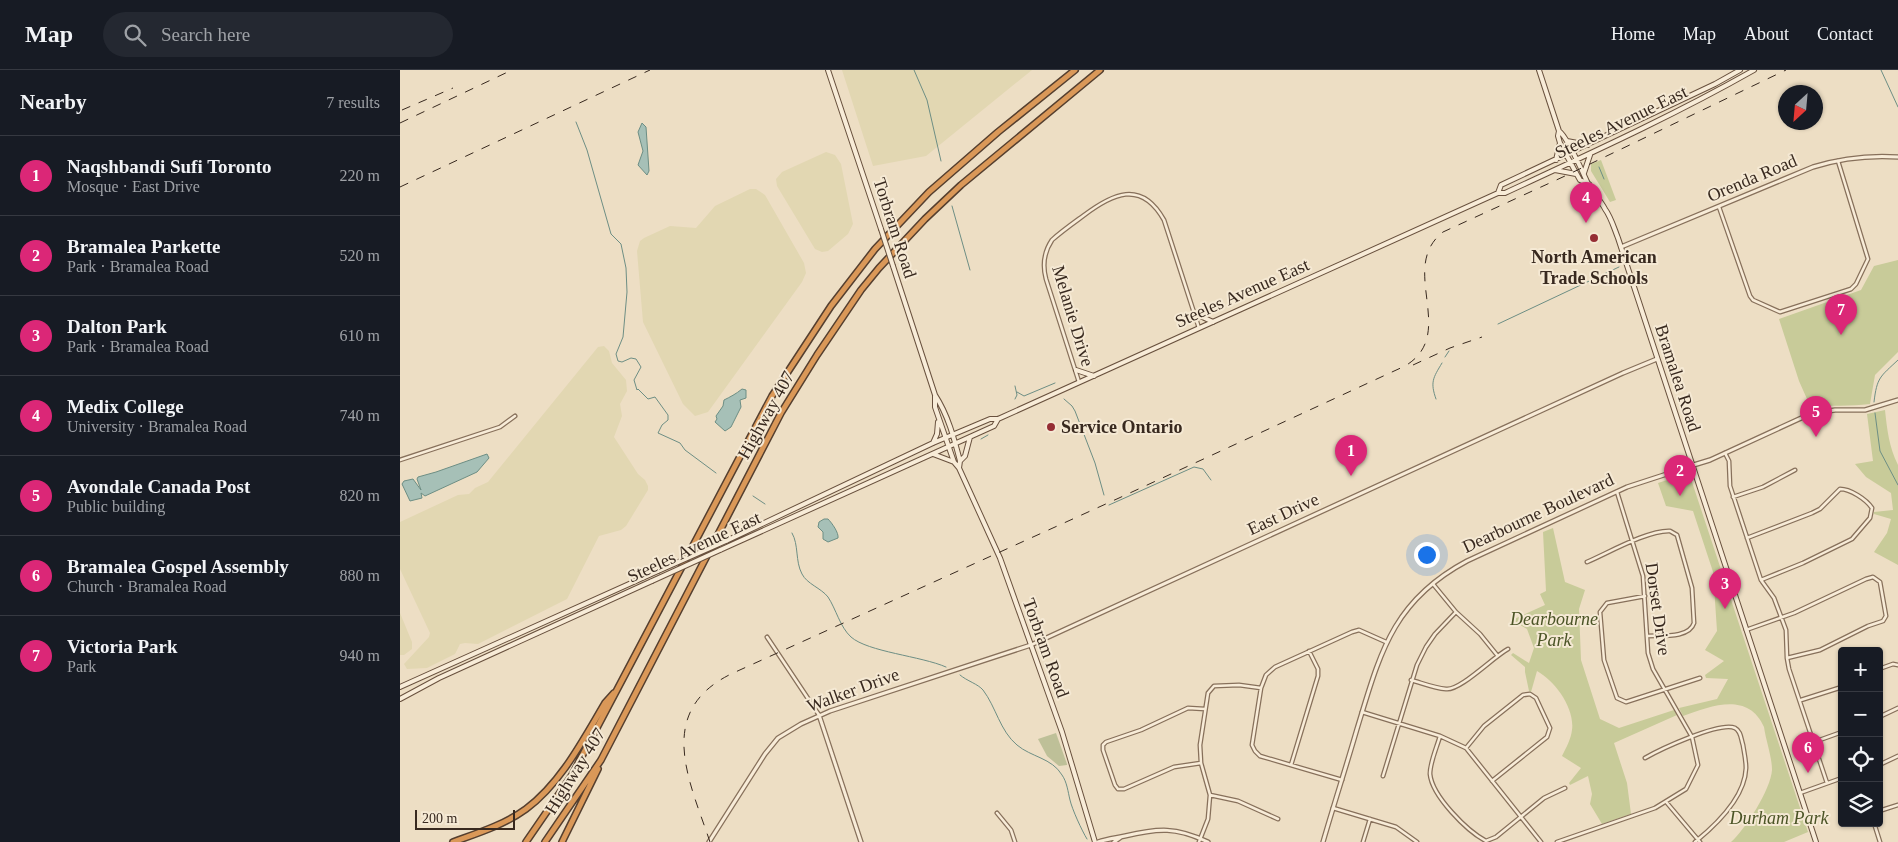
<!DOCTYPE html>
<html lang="en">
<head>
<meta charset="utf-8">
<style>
  :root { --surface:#171b24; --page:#242831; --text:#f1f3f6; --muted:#9ea1a6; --line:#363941; --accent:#db2777 }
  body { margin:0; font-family:"Times New Roman",serif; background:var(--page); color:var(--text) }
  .controls { position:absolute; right:15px; bottom:15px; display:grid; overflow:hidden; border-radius:5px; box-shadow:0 1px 4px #0004 }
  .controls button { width:45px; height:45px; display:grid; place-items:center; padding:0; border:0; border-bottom:1px solid var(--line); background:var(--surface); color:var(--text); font:25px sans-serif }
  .compass { position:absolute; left:1378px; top:15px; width:45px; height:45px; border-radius:50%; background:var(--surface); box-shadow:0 1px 4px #0004; rotate:206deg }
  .scale { position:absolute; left:15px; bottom:12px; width:100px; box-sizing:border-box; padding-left:5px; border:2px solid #38291f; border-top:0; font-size:14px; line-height:18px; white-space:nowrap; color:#38291f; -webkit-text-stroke:4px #f5e9d4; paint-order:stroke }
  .you { position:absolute; left:1026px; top:484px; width:18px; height:18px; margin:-12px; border:4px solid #fff; border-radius:50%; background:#1a73e8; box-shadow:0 0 0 8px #1a73e833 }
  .badge { display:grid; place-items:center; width:32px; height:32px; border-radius:50%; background:var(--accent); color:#fff; font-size:16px; font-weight:700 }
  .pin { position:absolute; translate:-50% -41px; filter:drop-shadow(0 1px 2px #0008) }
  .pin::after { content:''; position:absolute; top:26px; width:18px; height:15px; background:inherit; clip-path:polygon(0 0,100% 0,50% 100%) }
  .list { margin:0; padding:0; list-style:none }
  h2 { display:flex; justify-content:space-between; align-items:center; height:65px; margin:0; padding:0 20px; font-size:21px }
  h2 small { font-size:16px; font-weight:400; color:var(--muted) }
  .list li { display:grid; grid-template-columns:32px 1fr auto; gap:15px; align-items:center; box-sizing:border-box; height:80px; padding:0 20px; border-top:1px solid var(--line) }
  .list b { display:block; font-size:19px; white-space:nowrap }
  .list p { margin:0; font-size:16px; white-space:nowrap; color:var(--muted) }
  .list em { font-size:16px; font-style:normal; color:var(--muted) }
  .icon { flex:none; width:28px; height:28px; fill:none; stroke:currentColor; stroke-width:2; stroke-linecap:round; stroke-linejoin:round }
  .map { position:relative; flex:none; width:1498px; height:772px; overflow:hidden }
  header { display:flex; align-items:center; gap:30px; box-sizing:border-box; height:70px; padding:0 25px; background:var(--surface); border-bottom:1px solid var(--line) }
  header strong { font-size:24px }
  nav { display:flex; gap:28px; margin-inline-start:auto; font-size:18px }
  .search { width:350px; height:45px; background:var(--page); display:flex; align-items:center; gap:12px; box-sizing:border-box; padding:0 18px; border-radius:28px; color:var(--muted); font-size:19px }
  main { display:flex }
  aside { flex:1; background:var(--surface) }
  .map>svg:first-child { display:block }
  .farmland { fill:#e2d7b2 }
  .green { fill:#c8cb99 }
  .cemetery { fill:#bec098 }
  .water { fill:#a6c0b7; stroke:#6d8e84 }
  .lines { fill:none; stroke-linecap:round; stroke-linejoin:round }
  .stream { stroke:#6d8e84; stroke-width:1 }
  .minor-casing { stroke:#87705b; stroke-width:5 }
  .tertiary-casing { stroke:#87705b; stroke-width:5.5 }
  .secondary-casing { stroke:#69513e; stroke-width:6 }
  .motorway-casing { stroke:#553f2f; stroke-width:8 }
  .minor { stroke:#f8ecd8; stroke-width:2.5 }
  .tertiary { stroke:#f8ecd8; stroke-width:3 }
  .secondary { stroke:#f8ecd8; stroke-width:4 }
  .motorway { stroke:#da9858; stroke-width:5 }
  .rail { stroke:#38291f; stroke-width:1; stroke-dasharray:9 9; stroke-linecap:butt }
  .secondary-bridge-casing { stroke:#69513e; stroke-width:6; stroke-linecap:butt }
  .secondary-bridge { stroke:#f8ecd8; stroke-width:4 }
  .poi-dot { fill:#952d34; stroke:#f5e9d4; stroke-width:2 }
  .labels { text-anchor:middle; stroke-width:4; stroke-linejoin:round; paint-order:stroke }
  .street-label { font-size:18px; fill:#38291f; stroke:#f5e9d4 }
  .poi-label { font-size:18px; font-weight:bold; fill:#38291f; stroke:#f5e9d4 }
  .park-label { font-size:18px; font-style:italic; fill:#4b5426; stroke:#f5e9d4 }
</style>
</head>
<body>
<header>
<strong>Map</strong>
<div class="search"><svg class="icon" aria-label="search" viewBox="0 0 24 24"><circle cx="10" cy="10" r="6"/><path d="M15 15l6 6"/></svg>Search here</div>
<nav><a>Home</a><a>Map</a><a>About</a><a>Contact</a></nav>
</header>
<main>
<aside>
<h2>Nearby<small>7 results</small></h2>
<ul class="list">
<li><span class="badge">1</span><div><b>Naqshbandi Sufi Toronto</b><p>Mosque · East Drive</p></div><em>220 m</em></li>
<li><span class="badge">2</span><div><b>Bramalea Parkette</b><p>Park · Bramalea Road</p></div><em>520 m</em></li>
<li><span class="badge">3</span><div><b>Dalton Park</b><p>Park · Bramalea Road</p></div><em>610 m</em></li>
<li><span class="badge">4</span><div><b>Medix College</b><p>University · Bramalea Road</p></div><em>740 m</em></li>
<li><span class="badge">5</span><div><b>Avondale Canada Post</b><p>Public building</p></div><em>820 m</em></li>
<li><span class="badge">6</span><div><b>Bramalea Gospel Assembly</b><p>Church · Bramalea Road</p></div><em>880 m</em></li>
<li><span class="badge">7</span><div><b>Victoria Park</b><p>Park</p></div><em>940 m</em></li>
</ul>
</aside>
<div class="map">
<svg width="1498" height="772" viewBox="0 0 1498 772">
  <rect width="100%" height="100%" fill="#eddec4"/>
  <path class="farmland" d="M442 0H632L526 86 473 96Z
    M426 82 435 85 441 94 453 154 448 164 428 181 422 182 415 179 377 116 376 109 382 102Z
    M350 119H356L365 125 404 193 406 203 402 212 308 342 295 346 283 334 243 252 237 181 240 171 244 168 270 156 296 158 315 136Z
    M204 276 209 281 212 293 226 310 227 321 220 334 222 346 214 367 238 404 245 410 248 416V420L226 456 221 460 199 466 167 529 78 574 65 573 60 574 55 584 27 598 7 599 4 594 29 567 30 563 0 499V452L58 425 69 424 75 418 88 412 198 277Z
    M0 543 12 572V579L4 585H0Z"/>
  <path class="green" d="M1201 90 1216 130 1210 132 1191 101V94Z
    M1498 190V282L1475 305 1470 334C1450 337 1430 334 1411 338L1399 311 1379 249 1461 220 1474 196Z
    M1485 340C1487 359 1489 377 1498 395V495L1474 482 1487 463 1491 449 1474 444V442L1493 440 1491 423 1466 407 1455 394 1473 391 1467 344Z
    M1289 403 1408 762 1384 772H1331C1345 760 1371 719 1372 700 1372 687 1366 671 1364 657 1348 621 1311 636 1283 646L1279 638 1317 629 1328 609 1306 608 1305 605 1324 591 1305 580 1317 561 1314 516 1317 514 1293 441 1266 436 1258 413Z
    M1153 458 1165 512 1185 520 1179 539 1181 590 1200 649 1219 658 1274 640 1277 645 1214 673 1227 713 1231 744 1202 754 1190 734 1192 724 1188 706 1170 715 1169 713 1181 698 1162 686C1166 678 1171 669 1172 660 1175 638 1155 611 1137 601L1131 622 1129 621 1125 602V597L1111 585 1113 583 1129 593 1134 578 1127 559 1112 550 1145 535 1140 524 1146 521 1143 462Z"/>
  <path class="cemetery" d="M656 663 667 694V695L659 696 647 686 638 669Z"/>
  <path class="water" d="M242 53 246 57 249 101 247 105 238 95 243 81 238 62Z
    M342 319 346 320V328L340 330 341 337 331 357 325 361 315 352 317 349 316 346 323 336 324 330C330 327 336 324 342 319Z
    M87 384 89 388 77 402 25 426 21 423 22 428 10 431 2 414 4 411 13 409 21 420 17 409 18 407 36 402Z
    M424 449H428C432 453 439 463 438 468L428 472 423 469V462L418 457 419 452Z"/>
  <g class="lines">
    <path class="stream" d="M514 0 527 30 541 91
      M1481 0 1498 37
      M176 52 187 80 211 164 221 174 226 198 227 222 223 267 216 284 218 291 222 292 231 288 236 289 241 297 234 310 237 320 238 319 248 329 255 327 268 345V350L262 355 258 363 280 373 285 380 316 403
      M1199 97 1204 109
      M552 136 570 200
      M1098 254 1219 197
      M1045 287 1049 281
      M615 316 617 325 615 329
      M617 322 624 326 655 313
      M664 329 672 336 675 341 695 393 704 425
      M1036 329C1030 312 1033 308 1042 293
      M1474 332C1477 307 1480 307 1498 290
      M1475 343 1480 381 1498 415
      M581 369 588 365
      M353 426 365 434
      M709 435 794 397 803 399 811 410
      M392 463C399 475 395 491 402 504 407 514 421 518 428 527 436 539 440 557 451 567 468 582 521 586 546 597
      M560 605C567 611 578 614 583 620 596 637 600 661 617 675 631 687 652 688 662 705 667 712 668 722 670 730 672 739 682 761 687 769"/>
    <defs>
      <path id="minor" d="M1319 137 1350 226 1353 230 1380 242 1451 219 1456 214 1468 189 1438 91
        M679 312 646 209C642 194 644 182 652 170 662 161 672 154 683 146 712 124 741 109 764 150L799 258
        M1325 383 1329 391 1330 416 1361 510 1374 528 1386 560 1387 588 1389 599 1427 713
        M0 390 100 357 115 346
        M1333 427 1363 417 1395 400
        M1347 468 1412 443 1420 439 1440 419C1450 419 1466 429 1472 438L1470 448 1452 469 1403 493 1361 510
        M1187 492C1208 483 1248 460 1270 461L1277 465 1292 518 1294 553C1289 569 1260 565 1247 566
        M1033 514 1056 542 1080 564 1097 585
        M1245 526 1207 533 1200 542 1204 590 1217 628 1226 632 1300 608
        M1346 560 1394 543 1466 509 1473 507 1480 512 1486 546 1483 551 1468 556 1420 580 1387 588
        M367 567 419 645
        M1479 599 1493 594 1498 595
        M1011 610C1022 613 1034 618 1046 619 1060 621 1093 587 1108 579
        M1401 630 1442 617
        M962 642 1040 666 1066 678 1141 772
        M1479 647 1498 638
        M1040 666C1037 677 1030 692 1030 704 1032 726 1067 761 1086 771L1096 767 1144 728 1165 718
        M1414 672 1442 662
        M1066 678 1084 656 1123 625 1130 624 1136 628 1150 658 1147 667 1092 711
        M1245 688C1259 680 1320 651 1335 658 1341 661 1341 669 1343 675 1344 682 1346 690 1346 698 1345 728 1316 755 1295 772
        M801 693 774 697 724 719H718L715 715 703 680V675L706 672 741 660 788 638 805 639
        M891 695 918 606V599L909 581
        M1479 695 1498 686
        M983 706 1017 595 1026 577 1035 564 1056 542
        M942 710 860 686 855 681 852 675 861 618 866 605 875 597 952 562 959 560 986 572
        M1400 723 1442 708
        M810 725 838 731 878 749
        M1267 733 1300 772
        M933 738 996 757 1017 772
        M1479 741 1498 735
        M597 743 611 760 615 772
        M1474 753 1480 772
        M799 772 808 749 810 725 801 693 800 675 808 623 814 616 839 615 861 618
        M963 772 970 749
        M1157 772 1255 738 1286 719 1298 695 1292 667 1253 599 1248 583 1243 506 1217 422"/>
      <path id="tertiary" d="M1221 177 1413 97C1442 88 1468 85 1498 87
        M1274 401 1281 396 1287 397 1310 390 1410 344 1435 340H1465L1498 330
        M419 645 461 772
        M309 772 365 684 378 668 401 654 430 641 631 575 1223 303 1257 289
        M698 772C707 769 716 768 725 766 759 758 776 757 808 772
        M714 772 721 767
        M923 772C934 734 946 697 957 659 980 584 992 531 1067 491L1227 417 1273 402 1279 403 1287 397"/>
      <path id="secondary" d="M428 0 481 159
        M1139 0 1159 61C1167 66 1184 105 1189 116 1194 124 1201 131 1205 139 1211 147 1214 158 1218 168L1416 772
        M1159 61 1158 66 1160 73 1175 101 1180 110 1189 114
        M1167 71 1188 75
        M1156 90 1160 73
        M1155 100 1176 104
        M1184 103 1190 85
        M1098 123 1101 115 1315 14 1340 0
        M493 196 535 325C548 345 554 368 560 391L559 398
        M794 243 813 252
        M676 300 694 306
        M535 326V337L554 392 559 398 600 488 662 662 695 772
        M533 373 537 364 538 352
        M533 384 554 392
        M560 391 565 386 570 367
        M326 471 533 373 590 349H598L1098 123H1105C1189 84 1273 46 1354 0
        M320 480 594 356 598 349
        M0 617 258 501
        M0 629 39 608 252 511"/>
      <path id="motorway" d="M53 772C78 763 104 755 126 739 161 713 183 670 205 633L214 623
        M126 772 172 705 372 326 431 236 475 179 529 122 598 62 675 0
        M145 772 201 690 381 343 417 285 461 220 479 198 525 149 561 115 700 0
        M162 772 198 699"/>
    </defs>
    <use href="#minor" class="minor-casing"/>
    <use href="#tertiary" class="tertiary-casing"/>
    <use href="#secondary" class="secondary-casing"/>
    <use href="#motorway" class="motorway-casing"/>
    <use href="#minor" class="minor"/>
    <use href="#tertiary" class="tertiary"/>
    <use href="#secondary" class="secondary"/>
    <use href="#motorway" class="motorway"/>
    <path class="rail" d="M2 40 53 18
      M0 53 112 0
      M0 117 250 0
      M1013 295 1050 278 1082 267
      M310 772C290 712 254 642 331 604L719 428 1005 296C1059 264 997 198 1043 162L1165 106 1386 0"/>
    <defs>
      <path id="secondary-bridge" d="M481 159 493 196
        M258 501 326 471
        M252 511 320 480"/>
    </defs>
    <use href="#secondary-bridge" class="secondary-bridge-casing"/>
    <use href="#secondary-bridge" class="secondary-bridge"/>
  </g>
  <g class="poi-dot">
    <circle cx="1194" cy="168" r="5"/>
    <circle cx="651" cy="357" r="5"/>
  </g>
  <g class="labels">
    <g class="street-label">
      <text transform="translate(1221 52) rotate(-26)" y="6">Steeles Avenue East</text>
      <text transform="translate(1352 108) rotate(-23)" y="6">Orenda Road</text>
      <text transform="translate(495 158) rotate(72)" y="6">Torbram Road</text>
      <text transform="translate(842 223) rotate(-24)" y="6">Steeles Avenue East</text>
      <text transform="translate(673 246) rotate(73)" y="6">Melanie Drive</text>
      <text transform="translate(1278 308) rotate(72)" y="6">Bramalea Road</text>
      <text transform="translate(366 345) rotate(-61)" y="6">Highway 407</text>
      <text transform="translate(1138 443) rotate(-25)" y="6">Dearbourne Boulevard</text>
      <text transform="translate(883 444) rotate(-25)" y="6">East Drive</text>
      <text transform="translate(294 477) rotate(-25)" y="6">Steeles Avenue East</text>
      <text transform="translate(1258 539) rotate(82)" y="6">Dorset Drive</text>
      <text transform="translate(646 578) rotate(70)" y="6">Torbram Road</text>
      <text transform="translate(453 620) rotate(-20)" y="6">Walker Drive</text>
      <text transform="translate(175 701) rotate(-58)" y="6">Highway 407</text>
    </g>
    <g class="poi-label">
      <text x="1194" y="193">North American<tspan x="1194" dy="21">Trade Schools</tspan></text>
      <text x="661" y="363" text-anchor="start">Service Ontario</text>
    </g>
    <g class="park-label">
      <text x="1154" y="555">Dearbourne<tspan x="1154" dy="21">Park</tspan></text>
      <text x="1379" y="754">Durham Park</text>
    </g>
  </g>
</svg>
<div class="controls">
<button>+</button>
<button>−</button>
<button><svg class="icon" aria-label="locate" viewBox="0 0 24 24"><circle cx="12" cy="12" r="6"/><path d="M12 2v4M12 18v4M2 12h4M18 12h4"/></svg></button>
<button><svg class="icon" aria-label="layers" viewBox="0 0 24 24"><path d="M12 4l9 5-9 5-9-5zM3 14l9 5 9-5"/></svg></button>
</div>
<svg class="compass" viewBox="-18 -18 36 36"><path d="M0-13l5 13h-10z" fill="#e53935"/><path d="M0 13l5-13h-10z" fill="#9ea1a6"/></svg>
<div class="scale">200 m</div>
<div class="you"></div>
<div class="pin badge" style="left:951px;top:406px">1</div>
<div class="pin badge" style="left:1280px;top:426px">2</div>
<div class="pin badge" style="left:1325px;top:539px">3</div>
<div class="pin badge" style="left:1186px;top:153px">4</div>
<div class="pin badge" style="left:1416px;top:367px">5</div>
<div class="pin badge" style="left:1408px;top:703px">6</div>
<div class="pin badge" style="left:1441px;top:265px">7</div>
</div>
</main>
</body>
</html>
